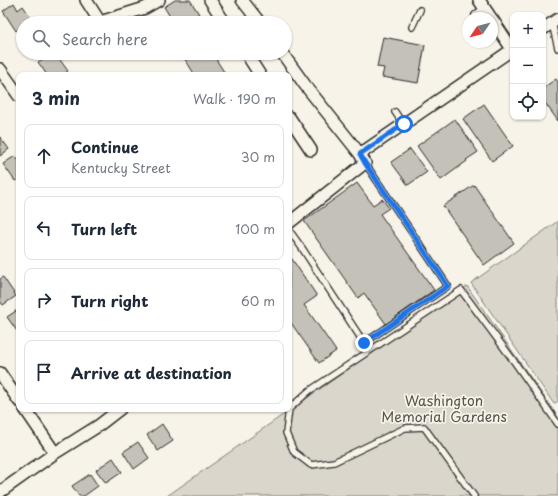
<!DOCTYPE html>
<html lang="en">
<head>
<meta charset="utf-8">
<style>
  :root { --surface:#fff; --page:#f6f6f7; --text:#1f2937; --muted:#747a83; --line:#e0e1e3 }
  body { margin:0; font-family:"Playpen Sans",sans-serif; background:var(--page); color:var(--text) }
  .controls { position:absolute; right:12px; top:12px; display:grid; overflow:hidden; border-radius:8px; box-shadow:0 1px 3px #0004 }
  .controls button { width:36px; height:36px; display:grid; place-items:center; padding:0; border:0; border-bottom:1px solid var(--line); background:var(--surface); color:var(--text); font:20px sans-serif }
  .compass { position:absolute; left:462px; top:12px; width:36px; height:36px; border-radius:50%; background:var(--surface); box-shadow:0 1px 3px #0004; rotate:235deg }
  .stop { position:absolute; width:12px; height:12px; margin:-9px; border:3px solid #1a73e8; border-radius:50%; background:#fff }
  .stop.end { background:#1a73e8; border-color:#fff; box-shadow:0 1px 4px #0008 }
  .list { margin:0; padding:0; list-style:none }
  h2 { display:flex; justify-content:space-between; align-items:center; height:52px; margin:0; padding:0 16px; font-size:17px }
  h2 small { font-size:13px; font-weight:400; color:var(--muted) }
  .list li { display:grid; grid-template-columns:26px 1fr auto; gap:12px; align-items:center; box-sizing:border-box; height:64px; margin:0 8px 8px; padding:0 8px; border:1px solid var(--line); border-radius:8px }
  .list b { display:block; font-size:15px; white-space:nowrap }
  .list p { margin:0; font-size:13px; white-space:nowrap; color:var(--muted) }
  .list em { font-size:13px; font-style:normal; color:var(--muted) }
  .icon { flex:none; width:22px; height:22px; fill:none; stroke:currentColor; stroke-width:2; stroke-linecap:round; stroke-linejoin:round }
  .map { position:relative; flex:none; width:558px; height:496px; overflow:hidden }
  .search { position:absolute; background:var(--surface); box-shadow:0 1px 3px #0004; left:16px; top:16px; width:276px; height:44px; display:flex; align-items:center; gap:10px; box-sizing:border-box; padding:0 14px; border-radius:22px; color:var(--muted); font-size:15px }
  .panel { position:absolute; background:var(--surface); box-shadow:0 1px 3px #0004; left:16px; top:72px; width:276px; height:340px; border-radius:8px }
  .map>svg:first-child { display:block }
  .green { fill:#dad6cc; stroke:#82807c }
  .building { fill:#c4c1b9; stroke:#2b2b2b }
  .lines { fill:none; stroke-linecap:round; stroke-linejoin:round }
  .service-casing { stroke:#2b2b2b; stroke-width:8 }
  .minor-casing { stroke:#2b2b2b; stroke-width:14 }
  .service { stroke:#f7f3e8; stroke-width:5.5 }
  .minor { stroke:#f7f3e8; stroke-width:11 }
  .route { stroke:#1a73e8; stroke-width:5 }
  .labels { text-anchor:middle; stroke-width:3.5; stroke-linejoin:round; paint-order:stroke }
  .park-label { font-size:14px; fill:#575653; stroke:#f7f3e8 }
</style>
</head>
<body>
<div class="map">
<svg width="558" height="496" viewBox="0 0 558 496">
  <rect width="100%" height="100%" fill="#f7f3e8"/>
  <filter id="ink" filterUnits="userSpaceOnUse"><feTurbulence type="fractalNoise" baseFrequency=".025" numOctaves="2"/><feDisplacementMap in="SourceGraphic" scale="8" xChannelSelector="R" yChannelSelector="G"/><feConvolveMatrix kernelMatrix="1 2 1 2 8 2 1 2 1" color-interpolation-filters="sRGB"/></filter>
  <g filter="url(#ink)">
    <path class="green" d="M558 221V401L554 404 471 283Z
      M467 286 558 417V496H167Z"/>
    <path class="building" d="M175 0H190L199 14 190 19 193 23H175L171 18 164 7Z
      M14 3 18 10 23 6 32 19 27 23H23V26L16 31 3 11Z
      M383 37 425 45 418 83 382 77 384 68 377 67Z
      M52 53H55L68 71 63 75H47L38 62Z
      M181 53H212L226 75H195Z
      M556 79 558 82V121L543 100V88Z
      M484 104 513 146 492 161 463 119Z
      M455 119 478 152 466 160 467 161 441 180 417 146Z
      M0 137 9 149 0 156Z
      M410 149 427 172 408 185 391 162Z
      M15 156 19 161V178L15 181 3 164Z
      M357 183 373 205 382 199 389 208 380 214 434 290 386 324 364 293 358 298 304 221Z
      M474 185 514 243 484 265 443 206Z
      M292 259 317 296 304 305 336 351 319 363 289 320V261Z
      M3 277 16 296 3 305 0 301V279Z
      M19 309V329L17 331 7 317Z
      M162 424 173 441 158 451 147 435Z
      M138 442 149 458 134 469 123 452Z
      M113 458 122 472 106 483 96 470Z
      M90 474 98 486 84 496H79L72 486Z"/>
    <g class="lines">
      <defs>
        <path id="service" d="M475 15 484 8
          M552 23 558 48
          M412 27 420 10
          M395 112 403 124
          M289 230 302 248 364 343 448 286 365 163
          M474 496 424 427 405 428 334 462 311 465 294 452 286 433 289 409 309 391 461 290 513 360 558 424"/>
        <path id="minor" d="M86 0 100 22 145 8 159 0
          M210 0 225 23
          M242 0 260 23
          M479 0 491 18
          M492 19 512 49
          M543 29 558 19
          M246 53 260 75
          M282 53 305 85 360 154
          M0 69 19 96
          M289 117 311 150
          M289 223 365 163 360 154 513 49
          M0 373 19 401
          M25 409 55 453
          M0 492 55 453 98 426 120 409"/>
      </defs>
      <use href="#service" class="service-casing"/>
      <use href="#minor" class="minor-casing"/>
      <use href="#service" class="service"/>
      <use href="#minor" class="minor"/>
    </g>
  </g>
  <g class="lines" filter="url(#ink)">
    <path class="route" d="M364 343 448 286 365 163 360 154 404 124"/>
  </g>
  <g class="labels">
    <g class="park-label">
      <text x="444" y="406">Washington<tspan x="444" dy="16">Memorial Gardens</tspan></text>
    </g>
  </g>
</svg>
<div class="controls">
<button>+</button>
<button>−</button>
<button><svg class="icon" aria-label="locate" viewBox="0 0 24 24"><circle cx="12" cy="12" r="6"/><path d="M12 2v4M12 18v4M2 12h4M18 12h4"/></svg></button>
</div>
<svg class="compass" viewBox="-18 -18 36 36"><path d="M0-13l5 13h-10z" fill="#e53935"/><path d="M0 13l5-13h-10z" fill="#747a83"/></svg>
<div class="stop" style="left:404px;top:124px"></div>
<div class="stop end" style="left:364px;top:343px"></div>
<div class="search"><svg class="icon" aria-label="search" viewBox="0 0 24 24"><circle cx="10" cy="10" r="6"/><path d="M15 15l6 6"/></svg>Search here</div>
<section class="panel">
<h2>3 min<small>Walk · 190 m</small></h2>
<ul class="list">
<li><svg class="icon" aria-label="ahead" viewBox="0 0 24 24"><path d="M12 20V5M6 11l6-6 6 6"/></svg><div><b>Continue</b><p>Kentucky Street</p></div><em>30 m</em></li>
<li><svg class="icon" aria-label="left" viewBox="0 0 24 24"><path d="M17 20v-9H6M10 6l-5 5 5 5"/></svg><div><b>Turn left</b></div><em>100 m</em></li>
<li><svg class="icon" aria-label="right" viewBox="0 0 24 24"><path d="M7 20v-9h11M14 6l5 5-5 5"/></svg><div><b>Turn right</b></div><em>60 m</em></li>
<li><svg class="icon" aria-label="arrive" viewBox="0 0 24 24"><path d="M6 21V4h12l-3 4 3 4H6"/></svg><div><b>Arrive at destination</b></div></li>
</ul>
</section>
</div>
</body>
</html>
